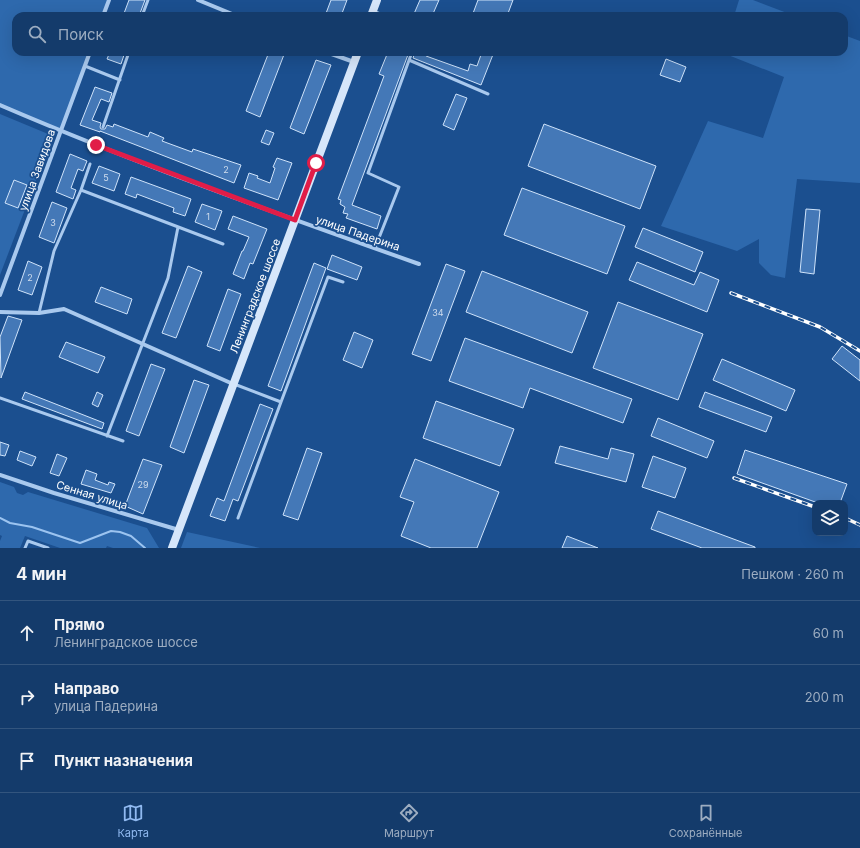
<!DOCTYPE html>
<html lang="ru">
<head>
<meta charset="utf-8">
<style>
  :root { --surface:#143b6b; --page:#214673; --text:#f1f3f6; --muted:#9dadc1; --line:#33557e; --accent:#90b9f0 }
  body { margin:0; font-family:Inter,sans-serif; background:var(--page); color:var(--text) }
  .controls { position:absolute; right:12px; bottom:12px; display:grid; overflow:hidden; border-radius:8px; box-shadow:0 4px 16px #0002 }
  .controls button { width:36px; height:36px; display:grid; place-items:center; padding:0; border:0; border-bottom:1px solid var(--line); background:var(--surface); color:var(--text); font:20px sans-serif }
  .stop { position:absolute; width:12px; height:12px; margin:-9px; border:3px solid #e11d48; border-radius:50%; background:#fff }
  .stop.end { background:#e11d48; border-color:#fff; box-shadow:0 1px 4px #0008 }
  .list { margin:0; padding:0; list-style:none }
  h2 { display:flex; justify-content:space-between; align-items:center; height:52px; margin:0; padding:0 16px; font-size:17px }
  h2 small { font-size:13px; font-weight:400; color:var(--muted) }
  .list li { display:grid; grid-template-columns:26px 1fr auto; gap:12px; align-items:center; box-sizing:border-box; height:64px; padding:0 16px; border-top:1px solid var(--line) }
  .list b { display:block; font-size:15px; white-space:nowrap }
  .list p { margin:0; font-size:13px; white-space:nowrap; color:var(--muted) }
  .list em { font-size:13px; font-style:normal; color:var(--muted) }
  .icon { flex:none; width:22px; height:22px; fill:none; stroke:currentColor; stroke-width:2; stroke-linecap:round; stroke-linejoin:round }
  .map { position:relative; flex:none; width:860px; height:548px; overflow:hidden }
  .search { position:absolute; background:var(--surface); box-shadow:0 4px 16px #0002; left:12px; right:12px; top:12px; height:44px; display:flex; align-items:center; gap:10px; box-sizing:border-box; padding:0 14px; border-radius:12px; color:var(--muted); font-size:15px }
  .sheet { height:244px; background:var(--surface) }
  nav { display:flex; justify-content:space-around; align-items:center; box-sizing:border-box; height:56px; border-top:1px solid var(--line); background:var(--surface); font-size:11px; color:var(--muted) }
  nav a { display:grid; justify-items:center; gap:2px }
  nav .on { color:var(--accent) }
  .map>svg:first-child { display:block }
  .green { fill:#2e69ad }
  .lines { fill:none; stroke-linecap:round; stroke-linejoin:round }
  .stream { stroke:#9cc4f0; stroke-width:2 }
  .building { fill:#4478b7; stroke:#cfe3fa }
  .service { stroke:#a9c9ee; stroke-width:3 }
  .minor { stroke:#a9c9ee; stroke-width:4 }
  .secondary { stroke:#d6e6fa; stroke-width:8 }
  .rail-casing { stroke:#fff; stroke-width:3.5 }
  .rail { stroke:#1b4f8f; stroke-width:2; stroke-dasharray:6; stroke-linecap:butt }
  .route { stroke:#e11d48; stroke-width:5 }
  .labels { text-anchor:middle; stroke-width:3.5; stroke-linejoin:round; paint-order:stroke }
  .number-label { font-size:9px; fill:#d0dded }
  .street-label { font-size:11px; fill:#fff; stroke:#1b4f8f }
</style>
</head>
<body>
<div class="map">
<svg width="860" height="548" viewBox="0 0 860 548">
  <rect width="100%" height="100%" fill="#1b4f8f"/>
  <path class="green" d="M0 0H109L103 16H16V52H90L61 131 0 105Z
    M739 0H753L795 16H734Z
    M844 35 860 41V183L797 179 785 278 771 275 759 263V239L737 251 661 226 708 121 763 138 784 77 723 53V52H844Z
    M0 114 53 136 0 275Z
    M0 482 14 487 17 493 23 495 28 492 147 528 159 548H113L107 546 106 548H60L25 536 20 548H0V541L2 536 0 535Z
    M187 532 260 548H181Z"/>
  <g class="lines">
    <path class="stream" d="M0 518 10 523 32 527 80 543 111 531 120 532 131 536 145 548"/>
  </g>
  <path class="building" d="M129 0H145L139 16H123Z
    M331 0H347L341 16H325Z
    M420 0H439L432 16H413Z
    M478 0H513L507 16H472Z
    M110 52H125L121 64 107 59Z
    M269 52H285L260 117 246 111Z
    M388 52H409L352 205 381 216 377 229 346 218 348 214 343 213 345 207 340 204 341 200 338 199 384 76 379 74Z
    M415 52H428L426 56 468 71 470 64 477 66 482 52H494L481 85 413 58Z
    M666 59 686 67 680 82 660 75Z
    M316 60 331 65 304 134 290 128Z
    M95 87 112 93 109 102 101 99 92 120 101 123 100 127 101 129H105L107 125 113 127 114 124 148 137 150 132 164 138 162 141 192 152 193 149 241 165 234 183 100 131V132L80 125Z
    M456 94 467 98 454 130 443 125Z
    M544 124 656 166 640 209 528 166Z
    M266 130 274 133 269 145 261 142Z
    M70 154 87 161 83 171 78 169 71 188 76 190 73 199 56 192Z
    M277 158 292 163 278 200 244 188 249 173 258 176 257 178 270 183 275 168 273 167Z
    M99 166 120 174 114 191 92 183Z
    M131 177 191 199 185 216 173 212 174 208 137 194 136 198 125 194Z
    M14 180 27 185 18 208 5 203Z
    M522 188 625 226 607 274 504 235Z
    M52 202 67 208 54 243 39 237Z
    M202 204 222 211 215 230 195 222Z
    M806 209 820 210 814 274 800 272Z
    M233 216 267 229 253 264 250 263 244 279 233 274 242 251H243L249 237 228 229Z
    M643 228 703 252 695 272 635 247Z
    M332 255 362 267 357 280 327 269Z
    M28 261 42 267 32 295 18 290Z
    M637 262 694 285 700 272 719 280 707 312 629 280Z
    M314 263 326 268 281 391 268 386Z
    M446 264 465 271 431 361 412 354Z
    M188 266 202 272 176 338 162 333Z
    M482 271 588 312 572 353 466 312Z
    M101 287 132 299 127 314 95 302Z
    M228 289 241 294 220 351 207 346Z
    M618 302 703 334 678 400 593 368Z
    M8 316 22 320 1 378 0 337Z
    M354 332 373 340 362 368 343 360Z
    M465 338 632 399 623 423 530 388 523 408 449 381Z
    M66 342 105 357 98 373 59 357Z
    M842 346 860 360V381L832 359Z
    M722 359 795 390 786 411 713 380Z
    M151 364 165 369 139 436 126 431Z
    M194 380 209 385 184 453 170 447Z
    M25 392 104 423 102 429 22 399Z
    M97 392 103 395 98 407 92 404Z
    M705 392 772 417 766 432 699 407Z
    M436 401 514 429 500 466 423 438Z
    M260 404 273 409 238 501 233 499 225 521 210 516 217 498 224 501Z
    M658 418 714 441 707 458 651 436Z
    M0 442 9 445 5 456 0 455Z
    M560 446 608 459 611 448 634 454 626 482 555 463Z
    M307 448 322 453 298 520 283 515Z
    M745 450 847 484 840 503H818L737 474Z
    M20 451 36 457 32 466 17 460Z
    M57 454 67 458 59 476 50 473Z
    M653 456 686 468 675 498 642 487Z
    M143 459 162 465 143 514 125 506Z
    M415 459 499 492 477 548H431L401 536 414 502 400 497Z
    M86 470 97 474 95 480 108 485 109 482 115 484 111 493 81 484Z
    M658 511 755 547V548H702L651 529Z
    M567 536 598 548H562Z"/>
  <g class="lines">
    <path class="service" d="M374 11 385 16
      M142 16 148 0
      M409 60 488 94
      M85 66 120 80
      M103 127 129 52
      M81 190 223 244
      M375 248 399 187 368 173 412 52
      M39 313 54 251 81 190 90 164
      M234 384 281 402 238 518
      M0 398 123 441
      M281 402 328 277 343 282
      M107 436 168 278 178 227
      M25 548 28 541 48 548"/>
    <path class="minor" d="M198 0 237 16
      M103 16 109 0
      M326 52 354 62
      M0 105C137 164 278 214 419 264
      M0 295 90 52
      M0 312 39 313 64 309 233 384
      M0 475 54 493 179 530"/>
    <path class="secondary" d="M371 16 377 0
      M172 548 358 52"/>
    <defs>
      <path id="rail" d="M731 293 820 327 860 351
        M734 478 815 507
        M845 518 860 525"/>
    </defs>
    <use href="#rail" class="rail-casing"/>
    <use href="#rail" class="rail"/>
  </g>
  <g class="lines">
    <path class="route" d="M96 145 295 220 316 163"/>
  </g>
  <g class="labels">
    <g class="number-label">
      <text x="226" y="173">2</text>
      <text x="106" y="181">5</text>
      <text x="208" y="220">1</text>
      <text x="53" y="226">3</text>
      <text x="30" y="281">2</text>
      <text x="438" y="316">34</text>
      <text x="143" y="488">29</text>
    </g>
    <g class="street-label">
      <text transform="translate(37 170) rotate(-70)" y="4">улица Завидова</text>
      <text transform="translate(358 233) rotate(19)" y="4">улица Падерина</text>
      <text transform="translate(255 296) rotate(-69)" y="4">Ленинградское шоссе</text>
      <text transform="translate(92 495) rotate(17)" y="4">Сенная улица</text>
    </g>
  </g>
</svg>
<div class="controls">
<button><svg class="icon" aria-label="layers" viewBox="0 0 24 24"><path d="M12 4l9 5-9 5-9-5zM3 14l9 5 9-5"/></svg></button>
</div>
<div class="stop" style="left:316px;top:163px"></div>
<div class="stop end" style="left:96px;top:145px"></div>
<div class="search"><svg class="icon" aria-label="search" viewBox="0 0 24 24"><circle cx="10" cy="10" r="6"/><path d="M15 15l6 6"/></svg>Поиск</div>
</div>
<section class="sheet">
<h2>4 мин<small>Пешком · 260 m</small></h2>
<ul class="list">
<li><svg class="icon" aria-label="ahead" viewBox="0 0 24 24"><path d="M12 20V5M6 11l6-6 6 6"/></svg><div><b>Прямо</b><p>Ленинградское шоссе</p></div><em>60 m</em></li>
<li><svg class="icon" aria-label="right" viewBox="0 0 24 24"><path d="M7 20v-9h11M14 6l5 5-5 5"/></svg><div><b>Направо</b><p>улица Падерина</p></div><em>200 m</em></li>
<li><svg class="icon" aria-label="arrive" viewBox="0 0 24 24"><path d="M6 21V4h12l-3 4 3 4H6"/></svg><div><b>Пункт назначения</b></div></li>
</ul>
</section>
<nav>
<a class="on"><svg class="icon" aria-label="map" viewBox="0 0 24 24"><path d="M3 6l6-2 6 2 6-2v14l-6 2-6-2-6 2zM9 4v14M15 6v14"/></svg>Карта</a>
<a><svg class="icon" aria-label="directions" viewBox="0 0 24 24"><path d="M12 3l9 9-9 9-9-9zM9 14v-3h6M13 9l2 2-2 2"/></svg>Маршрут</a>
<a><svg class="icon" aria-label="saved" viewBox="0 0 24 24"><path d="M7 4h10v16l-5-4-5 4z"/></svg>Сохранённые</a>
</nav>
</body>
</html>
